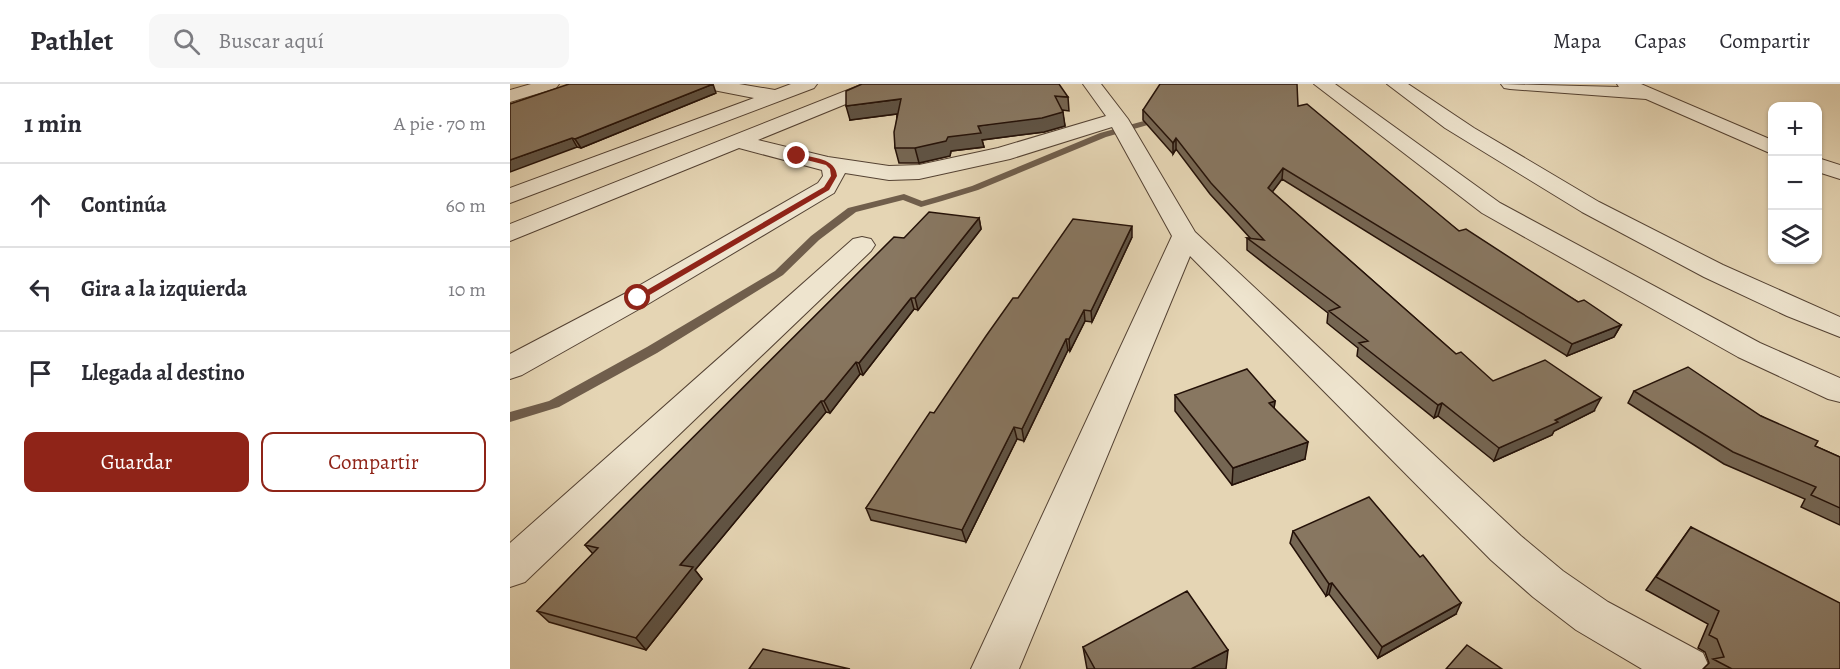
<!DOCTYPE html>
<html lang="es">
<head>
<meta charset="utf-8">
<style>
  :root { --surface:#fff; --page:#f7f7f7; --text:#2b2b33; --muted:#7c7c81; --line:#e1e1e2; --accent:#8f2418 }
  body { margin:0; font-family:Alegreya,serif; background:var(--page); color:var(--text) }
  .controls { position:absolute; right:18px; top:18px; display:grid; overflow:hidden; border-radius:12px; box-shadow:0 2px 4px #0004 }
  .controls button { width:54px; height:54px; display:grid; place-items:center; padding:0; border:0; border-bottom:2px solid var(--line); background:var(--surface); color:var(--text); font:30px sans-serif }
  .stop { position:absolute; width:18px; height:18px; margin:-14px; border:4px solid #8f2418; border-radius:50%; background:#fff }
  .stop.end { background:#8f2418; border-color:#fff; box-shadow:0 2px 6px #0008 }
  .list { margin:0; padding:0; list-style:none }
  h2 { display:flex; justify-content:space-between; align-items:center; height:78px; margin:0; padding:0 24px; font-size:26px }
  h2 small { font-size:20px; font-weight:400; color:var(--muted) }
  .list li { display:grid; grid-template-columns:39px 1fr auto; gap:18px; align-items:center; box-sizing:border-box; height:84px; padding:0 24px; border-top:2px solid var(--line) }
  .list b { display:block; font-size:22px; white-space:nowrap }
  .list em { font-size:20px; font-style:normal; color:var(--muted) }
  .actions { display:flex; gap:12px; padding:18px 24px }
  .actions a { flex:1; padding:14px 0; border:2px solid var(--accent); border-radius:12px; text-align:center; font-size:21px; color:var(--accent) }
  .actions .main { background:var(--accent); color:#fff }
  .icon { flex:none; width:33px; height:33px; fill:none; stroke:currentColor; stroke-width:2; stroke-linecap:round; stroke-linejoin:round }
  .map { position:relative; flex:none; width:1330px; height:585px; overflow:hidden }
  header { display:flex; align-items:center; gap:36px; box-sizing:border-box; height:84px; padding:0 30px; background:var(--surface); border-bottom:2px solid var(--line) }
  header strong { font-size:28px }
  nav { display:flex; gap:33px; margin-inline-start:auto; font-size:21px }
  .search { width:420px; height:54px; background:var(--page); display:flex; align-items:center; gap:15px; box-sizing:border-box; padding:0 21px; border-radius:12px; color:var(--muted); font-size:22px }
  main { display:flex }
  aside { flex:1; background:var(--surface) }
  .map>svg:first-child { display:block }
  .lines { fill:none; stroke-linecap:round; stroke-linejoin:round }
  .stream { fill:#705e4c; fill-rule:evenodd }
  .minor-casing { stroke:#544233; stroke-width:2 }
  .minor { fill:#eee4ce; fill-rule:evenodd }
  .wall { fill:#756653; stroke:#241108; stroke-width:1.5 }
  .shaded-wall { fill:#5f5344; stroke:#241108; stroke-width:1.5 }
  .building { fill:#887761; stroke:#241108; stroke-width:1.5 }
  .route { fill:#8f2418 }
</style>
</head>
<body>
<header>
<strong>Pathlet</strong>
<div class="search"><svg class="icon" aria-label="search" viewBox="0 0 24 24"><circle cx="10" cy="10" r="6"/><path d="M15 15l6 6"/></svg>Buscar aquí</div>
<nav><a>Mapa</a><a>Capas</a><a>Compartir</a></nav>
</header>
<main>
<aside>
<h2>1 min<small>A pie · 70 m</small></h2>
<ul class="list">
<li><svg class="icon" aria-label="ahead" viewBox="0 0 24 24"><path d="M12 20V5M6 11l6-6 6 6"/></svg><div><b>Continúa</b></div><em>60 m</em></li>
<li><svg class="icon" aria-label="left" viewBox="0 0 24 24"><path d="M17 20v-9H6M10 6l-5 5 5 5"/></svg><div><b>Gira a la izquierda</b></div><em>10 m</em></li>
<li><svg class="icon" aria-label="arrive" viewBox="0 0 24 24"><path d="M6 21V4h12l-3 4 3 4H6"/></svg><div><b>Llegada al destino</b></div></li>
</ul>
<div class="actions"><a class="main">Guardar</a><a>Compartir</a></div>
</aside>
<div class="map">
<svg width="1330" height="585" viewBox="0 0 1330 585">
  <rect width="100%" height="100%" fill="#e5d5b4"/>
  <filter id="stains"><feTurbulence type="fractalNoise" baseFrequency=".00333" numOctaves="4"/><feColorMatrix values="0 0 0 0 .2 0 0 0 0 .09 0 0 0 0 .02 0 0 0 .5 -.17"/></filter>
  <radialGradient id="worn" r=".72"><stop offset=".6" stop-color="#630" stop-opacity="0"/><stop offset="1" stop-color="#630" stop-opacity=".3"/></radialGradient>
  <g class="lines">
    <path class="stream" d="M652 32H655V36L596 53 468 106 432 117 411 123 393 116 346 128 309 156 273 191 147 269 49 323 0 338V328L39 317 137 263 265 187 301 152 338 124 394 110 412 117 426 113 462 102 590 49Z"/>
    <defs>
      <path id="minor" d="M21 0H49L46 4 0 18V6Z
        M189 0H229L265 6 281 0H307L304 4 0 119V104L244 14 198 5 192 4Z
        M353 0H378L375 4 248 56 318 73 379 82 409 81 488 64 596 32 573 0H591L618 35 685 148 1011 452 1053 487 1098 518 1193 569 1200 585H1132L1066 546 1023 513 981 476 680 172 509 585H461L662 152 602 43 500 75 409 95 379 96 335 89 324 109 138 220 12 291 0 295V270L118 208 308 99 313 92 312 86 229 64 0 157V140Z
        M804 0H825L990 119 1250 259 1330 294V318L1318 315 1228 273 972 129Z
        M877 0H898L964 44 1089 118 1213 181 1330 233V253L1277 232 1194 193 1072 128 935 44Z
        M991 0 1109 3 1107 0H1131L1262 56V70L1136 15 1000 5 994 4Z
        M1308 74 1330 81V95L1308 88Z
        M352 153 361 155 365 161 361 167 15 498 0 503V459L343 155Z"/>
    </defs>
    <use href="#minor" class="minor-casing"/>
    <use href="#minor" class="minor"/>
  </g>
  <path class="wall" d="M352 0 558 13 559 27 552 26 555 42 534 48 472 56 474 63 441 67 440 72 409 79H389L385 64 387 30 340 36Z
    M206 9 71 64 67 63 0 20Z
    M788 22 949 147 1068 218 1111 241 1104 253 1057 272 772 95 762 108 946 270 983 297 1084 327 1044 347 1042 351 984 377 928 332 924 334 847 272 848 264 817 239 818 229 737 166V154L741 155 700 110 666 65 663 70 633 36V26Z
    M469 134 471 145 408 226 404 225 353 291 350 290 320 329 316 328 185 486 192 495 136 566 39 538 27 527 83 470 75 461 394 154Z
    M622 153 582 238 575 237 560 267 558 266 514 357 507 355 456 458 361 436 356 424 424 329Z
    M1124 307 1251 332 1305 362 1330 373V441L1291 423 1295 415 1214 380 1118 319Z
    M665 311 765 317 764 324 795 375 722 401 665 327Z
    M1181 443 1330 585H1193L1199 579 1195 568 1188 564 1198 540 1136 506Z
    M783 447 946 530 868 574 819 510 816 512 780 459Z
    M573 563 716 585H577Z"/>
  <path class="shaded-wall" d="M203 0 206 9 71 64 65 55Z
    M391 15 394 29 340 36 336 22Z
    M553 28 555 42 534 48 472 56 474 63 441 67 440 72 409 79 405 64 468 42Z
    M62 54 67 63 0 88V76Z
    M666 54V65L663 70V59Z
    M773 84 772 95 757 115 758 104Z
    M469 134 471 145 408 226 405 214Z
    M622 142V153L582 238 581 227Z
    M401 214 404 225 353 291 349 279Z
    M574 226 575 237 560 267 559 255Z
    M1111 241 1104 253 1057 272 1062 260Z
    M556 255 558 266 514 357 512 345Z
    M346 278 350 290 320 329 314 317Z
    M1091 314 1084 327 1044 347 1042 351 984 377 989 364Z
    M311 317 316 328 185 486 192 495 136 566 126 554 170 481Z
    M765 317 763 333 759 319Z
    M932 319 928 332 924 334 928 321Z
    M504 343 507 355 456 458 452 446Z
    M798 358 795 375 722 401 723 384Z
    M822 499 819 510 816 512 819 500Z
    M951 519 946 530 868 574 872 563Z
    M718 566 716 585H681Z"/>
  <path class="building" d="M59 0H203L65 55 62 54 0 76V20Z
    M352 0H549L558 13 545 12 553 28 532 34 468 42 471 49 438 53 436 57 405 64H385L384 48 391 15 336 22V7Z
    M650 0H787L788 22 797 20 949 147 956 145 1068 218 1074 216 1111 241 1062 260 773 84 758 104 946 270 951 268 983 297 1035 276 1091 314 1045 336 1048 338 989 364 932 319 928 321 849 259 858 257 819 227 830 223 737 154 754 156 701 99 666 54 663 59 633 26Z
    M419 128 469 134 405 214H401L349 279 346 278 314 317H311L170 481 183 483 126 554 27 527 88 464 75 461 384 153 394 154Z
    M563 135 622 142 581 227 574 226 559 255H556L512 345 504 343 452 446 356 424 420 328 424 329 476 252 503 214H508Z
    M1178 283 1251 332 1308 357 1305 362 1330 373V424L1301 411 1306 403 1223 368 1124 307Z
    M737 285 765 317 759 319 798 358 723 384 665 311Z
    M859 413 910 473 913 471 951 519 872 563 822 499 819 500 783 447Z
    M1181 443 1330 519V585H1222L1203 575 1214 573 1207 555 1199 551 1209 527 1146 493Z
    M677 507 718 566 681 585H585L573 563Z
    M957 561 992 585H936Z
    M253 565 340 585H239Z"/>
  <path class="route" d="M287 70C303 74 326 74 327 92L319 106 131 216H125V213L314 103 321 92 320 85 316 81 285 73Z"/>
  <rect width="100%" height="100%" filter="url(#stains)"/>
  <rect width="100%" height="100%" fill="url(#worn)"/>
</svg>
<div class="controls">
<button>+</button>
<button>−</button>
<button><svg class="icon" aria-label="layers" viewBox="0 0 24 24"><path d="M12 4l9 5-9 5-9-5zM3 14l9 5 9-5"/></svg></button>
</div>
<div class="stop" style="left:128px;top:214px"></div>
<div class="stop end" style="left:287px;top:72px"></div>
</div>
</main>
</body>
</html>
